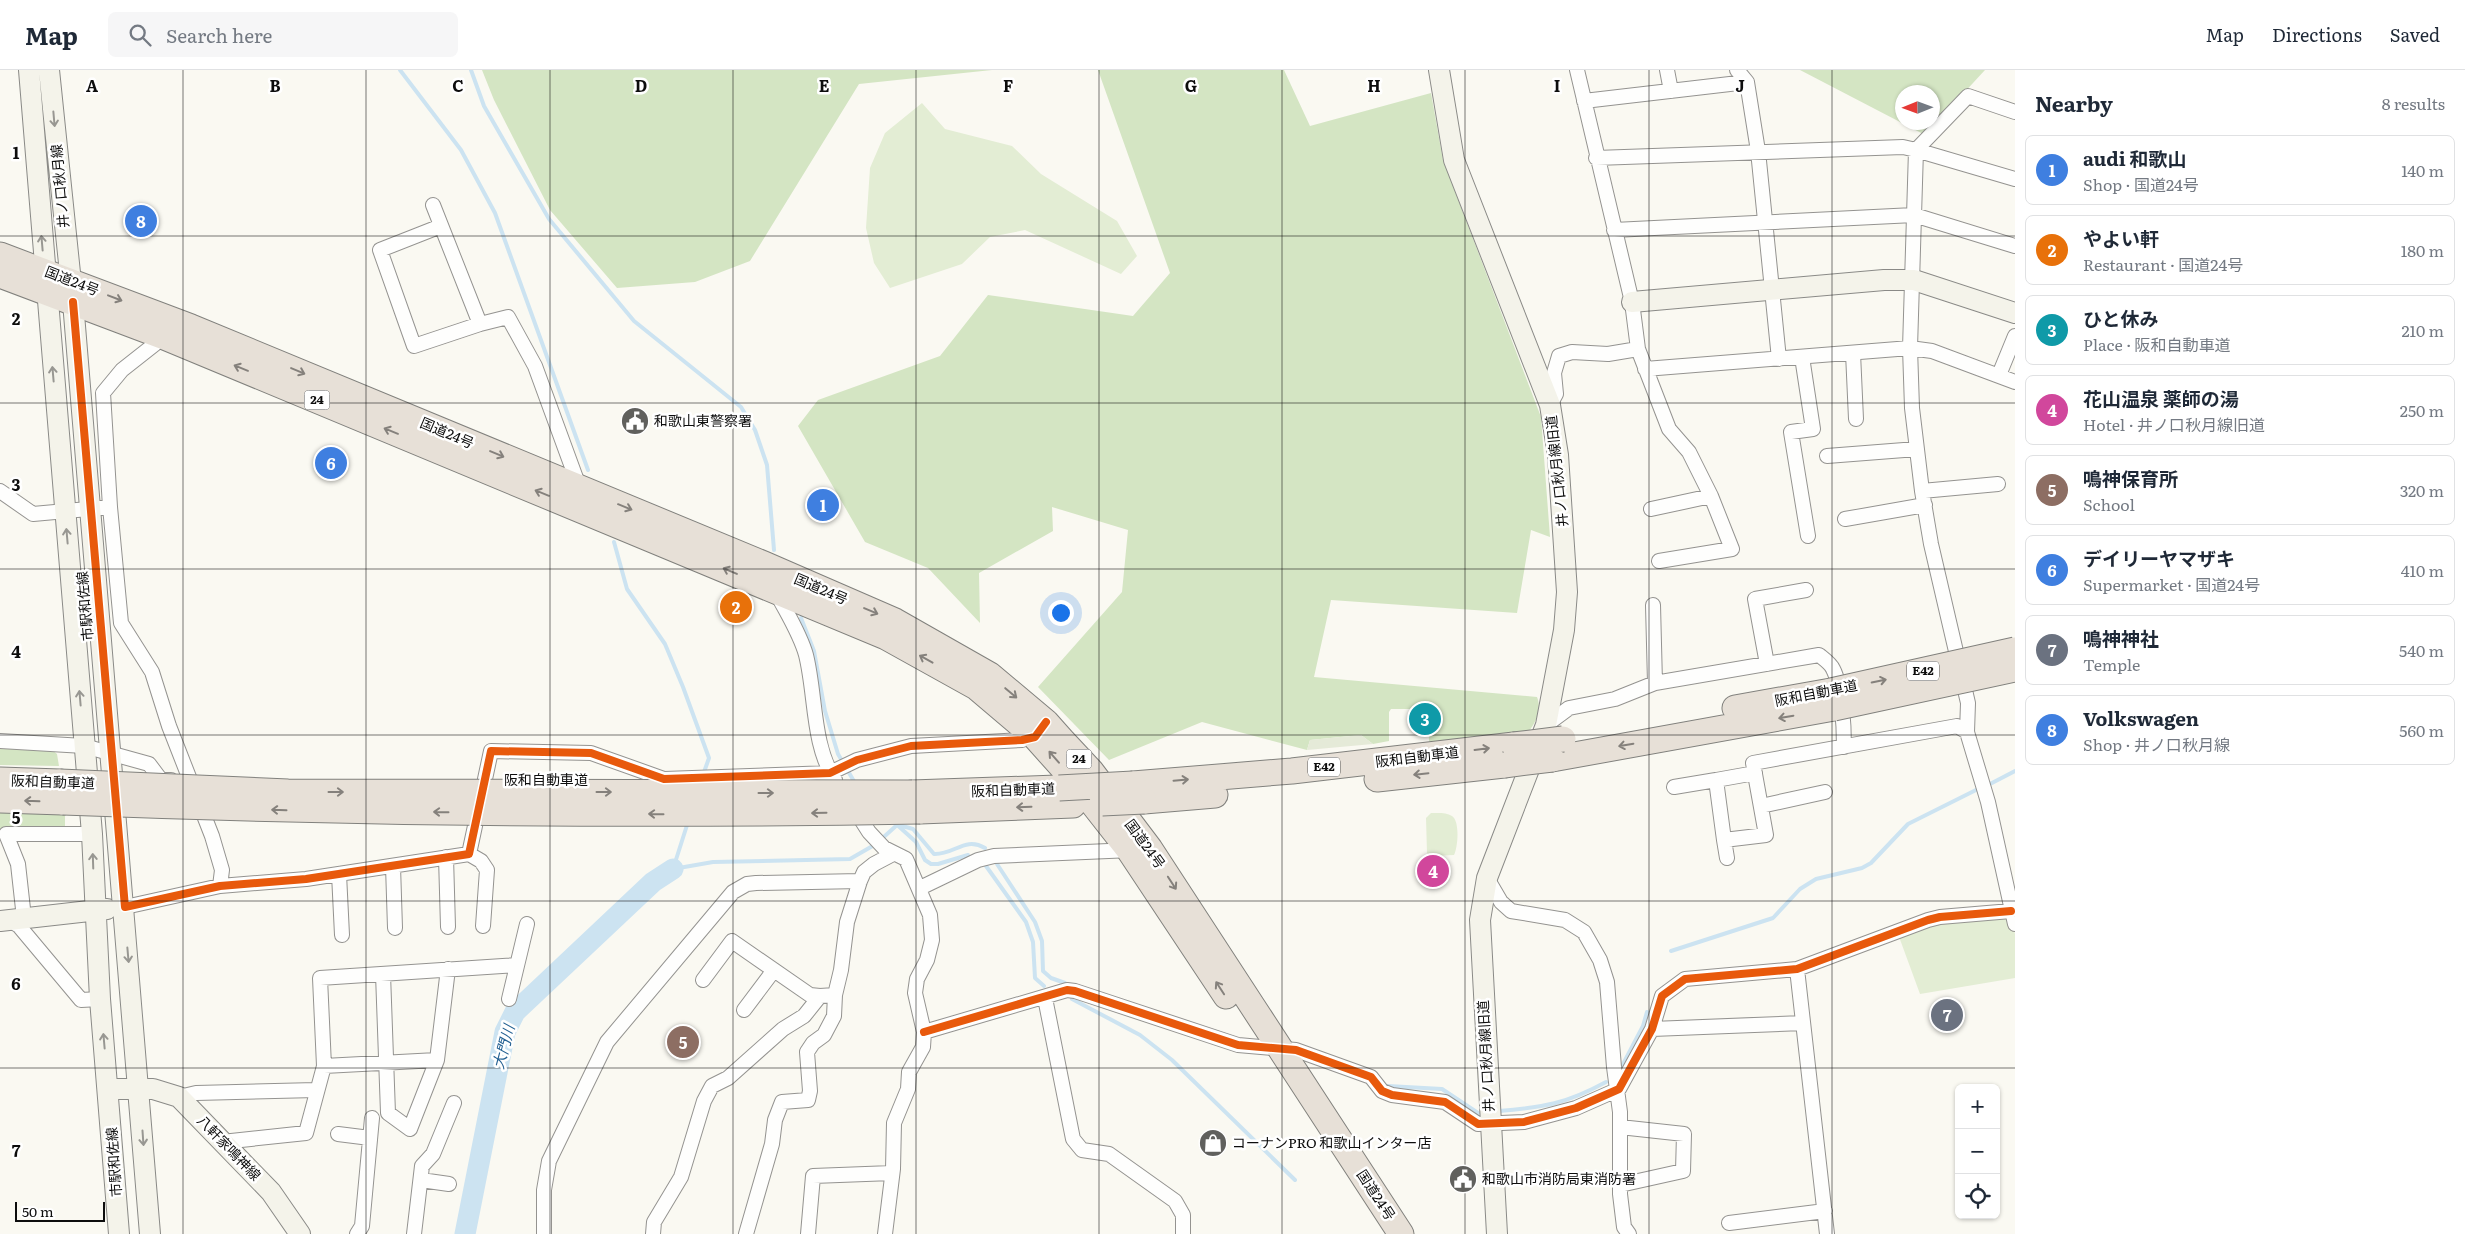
<!DOCTYPE html>
<html lang="en">
<head>
<meta charset="utf-8">
<style>
  :root { --surface:#fff; --page:#f6f6f7; --text:#1f2937; --muted:#747a83; --line:#e0e1e3; --accent:#0f766e }
  body { margin:0; font-family:Literata,"Noto Sans JP",serif; background:var(--page); color:var(--text) }
  .controls { position:absolute; right:15px; bottom:15px; display:grid; overflow:hidden; border-radius:8px; box-shadow:0 1px 4px #0004 }
  .controls button { width:45px; height:45px; display:grid; place-items:center; padding:0; border:0; border-bottom:1px solid var(--line); background:var(--surface); color:var(--text); font:25px sans-serif }
  .compass { position:absolute; left:1895px; top:15px; width:45px; height:45px; border-radius:50%; background:var(--surface); box-shadow:0 1px 4px #0004; rotate:269deg }
  .scale { position:absolute; left:15px; bottom:12px; width:90px; box-sizing:border-box; padding-left:5px; border:2px solid #0d0d0d; border-top:0; font-size:14px; line-height:18px; white-space:nowrap; color:#0d0d0d; -webkit-text-stroke:4px #fff; paint-order:stroke }
  .you { position:absolute; left:1060px; top:542px; width:18px; height:18px; margin:-12px; border:4px solid #fff; border-radius:50%; background:#1a73e8; box-shadow:0 0 0 8px #1a73e833 }
  .badge { display:grid; place-items:center; width:32px; height:32px; border-radius:50%; background:var(--accent); color:#fff; font-size:16px; font-weight:700 }
  .pin { position:absolute; translate:-50% -50%; border:2px solid #fff; box-shadow:0 1px 5px #0006 }
  .list { margin:0; padding:0; list-style:none }
  h2 { display:flex; justify-content:space-between; align-items:center; height:65px; margin:0; padding:0 20px; font-size:21px }
  h2 small { font-size:16px; font-weight:400; color:var(--muted) }
  .list li { display:grid; grid-template-columns:32px 1fr auto; gap:15px; align-items:center; box-sizing:border-box; height:70px; margin:0 10px 10px; padding:0 10px; border:1px solid var(--line); border-radius:8px }
  .list b { display:block; font-size:19px; white-space:nowrap }
  .list p { margin:0; font-size:16px; white-space:nowrap; color:var(--muted) }
  .list em { font-size:16px; font-style:normal; color:var(--muted) }
  .icon { flex:none; width:28px; height:28px; fill:none; stroke:currentColor; stroke-width:2; stroke-linecap:round; stroke-linejoin:round }
  .map { position:relative; flex:none; width:2015px; height:1164px; overflow:hidden }
  header { display:flex; align-items:center; gap:30px; box-sizing:border-box; height:70px; padding:0 25px; background:var(--surface); border-bottom:1px solid var(--line) }
  header strong { font-size:24px }
  nav { display:flex; gap:28px; margin-inline-start:auto; font-size:18px }
  .search { width:350px; height:45px; background:var(--page); display:flex; align-items:center; gap:12px; box-sizing:border-box; padding:0 18px; border-radius:8px; color:var(--muted); font-size:19px }
  main { display:flex }
  aside { flex:1; background:var(--surface) }
  .map>svg:first-child { display:block }
  .green { fill:#e3edd4 }
  .forest { fill:#d4e5c3; fill-rule:evenodd }
  .cemetery { fill:#e5ead8 }
  .lines { fill:none; stroke-linecap:round; stroke-linejoin:round }
  .stream { stroke:#cce3f1; stroke-width:4 }
  .river { stroke:#cce3f1; stroke-width:21 }
  .street-casing { stroke:#949390; stroke-width:16 }
  .secondary-casing { stroke:#8a8a87; stroke-width:22 }
  .highway-casing { stroke:#81817d; stroke-width:27 }
  .street { stroke:#fefefd; stroke-width:14 }
  .secondary { stroke:#f4f3ea; stroke-width:20 }
  .highway { stroke:#e7e0d7; stroke-width:25 }
  .highway-bridge-casing { stroke:#81817d; stroke-width:27; stroke-linecap:butt }
  .highway-bridge { stroke:#e7e0d7; stroke-width:25 }
  .cycleway-casing { stroke:#fff; stroke-width:11 }
  .cycleway { stroke:#e8590c; stroke-width:8 }
  .oneway { stroke:#989792 }
  .oneway2 { stroke:#85817c }
  .grid { fill:none; stroke:#0d0d0d; stroke-width:1; stroke-opacity:0.55 }
  .labels { text-anchor:middle; stroke-width:5; stroke-linejoin:round; paint-order:stroke }
  .shield { fill:#fff; stroke:#565656; stroke-width:1 }
  .shield-label { font-size:12px; font-weight:bold; fill:#0d0d0d }
  .street-label { font-size:14px; fill:#0d0d0d; stroke:#fff }
  .poi-label { font-size:14px; fill:#0d0d0d; stroke:#fff; text-anchor:start }
  .water-label { font-size:15px; font-style:italic; fill:#236092; stroke:#fff }
  .grid-label { font-size:16px; text-anchor:middle; font-weight:bold; fill:#0d0d0d; stroke:#fff; stroke-width:5; stroke-linejoin:round; paint-order:stroke }
</style>
</head>
<body>
<header>
<strong>Map</strong>
<div class="search"><svg class="icon" aria-label="search" viewBox="0 0 24 24"><circle cx="10" cy="10" r="6"/><path d="M15 15l6 6"/></svg>Search here</div>
<nav><a>Map</a><a>Directions</a><a>Saved</a></nav>
</header>
<main>
<div class="map">
<svg width="2015" height="1164" viewBox="0 0 2015 1164">
  <rect width="100%" height="100%" fill="#faf9f2"/>
  <path class="green" d="M922 33 945 59 1012 76 1041 104 1117 151 1137 186 1121 204 1025 160 990 167 962 194 890 218 874 193 866 158 870 98 885 63Z
    M1431 743C1437 743 1446 742 1452 746 1460 751 1458 777 1454 785L1431 786 1427 783 1426 748Z
    M2010 843 2015 864V908L1920 924 1898 864 1933 850Z"/>
  <path class="forest" d="M482 0H992L859 14 750 191 695 212 617 218 550 140 494 30Z
    M1098 0H1284L1310 56 1431 23 1443 90 1541 347 1550 467 1531 460 1517 543 1331 530 1314 607 1537 627C1542 639 1536 653 1528 662L1432 673 1429 671 1428 641 1426 639H1391L1389 642V671L1373 674 1361 665 1310 670 1307 680 1202 652 1109 690 1038 617 1122 522 1128 460 1052 437 1053 461 979 503 980 553 928 498 865 472 798 356 818 330 940 286 988 225 1133 246 1170 203Z
    M1800 0H1985L1925 65ZM1902 22H1932V52H1902Z
    M0 678 52 680 57 684 59 696 0 695Z
    M0 742 65 743V757L0 761Z"/>
  <path class="cemetery" d="M1361 665 1373 674 1307 680 1310 670Z"/>
  <g class="lines">
    <path class="stream" d="M400 0 461 80 495 143 588 400
      M471 0 484 36 549 149 634 251 741 337 755 360 767 395 774 480
      M614 472 627 519 665 574 683 617 709 688 703 705
      M801 548 814 581 825 641 838 684 855 713
      M1990 714 2015 701
      M688 752 673 799 713 792 850 789 876 774 897 755
      M895 753 916 772 925 790 931 794H938L968 785
      M899 755 913 759 934 784C954 785 965 766 985 778
      M997 794 1035 852 1042 871 1043 901 1051 908 1065 913
      M986 796 1026 852 1033 872 1035 908 1044 916
      M1671 881 1773 848 1800 819 1816 809 1862 798 1871 793 1908 754 1978 719
      M1072 929 1140 965 1172 990 1295 1110
      M1621 998 1643 956 1647 942
      M1388 1016 1442 1019 1478 1043
      M1499 1041C1544 1037 1566 1034 1606 1012"/>
    <path class="river" d="M465 1164 505 962 515 942 653 812 673 799"/>
    <defs>
      <path id="street" d="M1577 0 1632 232 1638 279 1669 359 1689 382 1711 426 1732 479 1659 491
        M1667 0 1671 21
        M1737 0 1747 12 1758 81 1779 289
        M1584 31 1747 12
        M2015 42 1968 26 1916 80 2015 109
        M1596 88 1903 77 1916 80 1910 278 1912 338 1922 421 1931 474 1968 633 1967 662 1988 732 2015 854
        M433 135 480 254
        M441 156 380 180 414 276 480 254 508 247 535 296 580 419
        M1614 160 1914 145 2015 176
        M1853 283 1856 349
        M1802 287 1813 359 1791 362 1808 466
        M1645 299 1910 278 1932 281 2015 312
        M1999 305 2015 266
        M1550 335 1556 324 1554 303 1559 286 1572 282 1608 284 1638 279
        M1827 386 1917 379
        M0 421 33 444 110 437 121 553 152 602 169 656 212 766 222 800 220 816
        M1922 421 1998 414
        M110 437 103 323 122 300 155 274 162 266
        M1651 439 1711 426
        M1845 449 1925 435
        M776 522C786 542 800 563 806 585 816 625 812 675 835 710
        M1653 535 1655 613
        M1767 594 1755 529 1806 520
        M1546 655 1569 638 1615 629 1655 613 1819 585C1824 589 1831 594 1833 599 1842 616 1844 657 1844 677
        M0 671 84 676 149 694 161 710H171
        M1755 703 1716 710 1724 770 1766 765 1753 693 1957 656 1967 662
        M1674 717 1716 710
        M1761 736 1825 722
        M855 740 869 762 884 778 906 789 930 845 932 870 927 890 917 909 915 923 924 962 923 977 909 1002 908 1019 894 1053 893 1099 885 1164
        M1724 770 1727 788
        M469 784 481 791 487 800 483 856
        M446 787 448 857
        M393 796 395 858
        M339 804 342 865
        M1487 808 1501 832 1511 841 1565 850 1584 862 1600 890 1607 912 1614 997 1620 1042V1124L1624 1157 1629 1164
        M920 818 978 790 994 786 1132 780
        M125 837 220 816 306 809 469 784 491 681 591 683 664 709 830 703 857 690 911 676 1022 670 1037 665
        M24 848 18 794 6 764H92
        M9 850 19 856 81 930 100 929
        M1797 899 1827 1164
        M383 904 388 1043 410 1059 437 990 448 899
        M703 910 732 871 810 925 820 926
        M1045 928 1073 1069 1082 1080 1109 1084 1175 1131 1183 1145V1164
        M509 929 527 854
        M744 940 774 900
        M1652 959 1803 953
        M924 962 1067 920 1075 921 1238 975 1296 980 1371 1007 1382 1021 1392 1025 1445 1032 1478 1054 1524 1052 1576 1038 1619 1019 1652 959 1662 926 1685 909 1797 899 1928 850 1940 847 2011 841
        M324 996 320 908 517 895
        M179 1027 196 1023 316 1020
        M338 1064 370 1068
        M222 1072 306 1063 324 996 437 990
        M421 1110 449 1114
        M1620 1115 1683 1101 1684 1064 1620 1057
        M1729 1153 1825 1141
        M357 1164 362 1156 372 1048
        M414 1164 422 1096 433 1084 454 1033
        M544 1164V1120L549 1091 607 972 733 822 747 814 756 813 860 811
        M653 1164 654 1152 681 1107 704 1031 712 1016 728 1008 783 959 804 946 820 926 835 925
        M746 1164 772 1074 775 1050 782 1032 808 1030 810 1021 807 982 813 973 824 965 834 946 835 925 841 900 847 852 860 811 864 802 874 794 893 784
        M808 1164 813 1106 892 1103"/>
      <path id="secondary" d="M29 0 92 764 100 929 119 1164
        M49 0 73 232 150 1164
        M1439 0 1454 90 1550 335 1558 385 1567 522 1564 560 1546 655 1487 808 1480 850 1497 1164
        M1632 232 1884 210H1914L2015 243
        M0 851 107 839
        M109 1019H153L179 1027 271 1122 300 1164"/>
      <path id="highway" d="M0 185 191 257 764 494 895 551 990 605 1046 652 1062 670 1091 701 1150 779 1401 1164
        M0 205 162 266 886 567 976 617 1035 667 1078 715 1129 780 1226 926
        M1735 638 1831 621
        M1552 689 1834 638
        M1377 709 1504 695
        M0 710 60 712
        M1133 714 1292 701 1514 675
        M912 723 1057 718
        M0 730 63 732
        M1144 731 1215 725
        M920 741 1073 735"/>
    </defs>
    <use href="#street" class="street-casing"/>
    <use href="#secondary" class="secondary-casing"/>
    <use href="#highway" class="highway-casing"/>
    <use href="#street" class="street"/>
    <use href="#secondary" class="secondary"/>
    <use href="#highway" class="highway"/>
    <defs>
      <path id="highway-bridge" d="M1831 621 2015 580
        M1834 638 2015 599
        M1514 675 1563 669
        M1504 695 1552 689
        M60 712 288 722 912 723
        M1059 718 1133 714
        M63 732C349 743 634 746 920 741
        M1102 733 1144 731"/>
    </defs>
    <use href="#highway-bridge" class="highway-bridge-casing"/>
    <use href="#highway-bridge" class="highway-bridge"/>
    <defs>
      <path id="cycleway" d="M73 232 125 837 220 816 306 809 469 784 491 681 591 683 664 709 830 703 857 690 911 676 1022 670 1035 667 1046 652
        M924 962 1067 920 1075 921 1238 975 1296 980 1371 1007 1382 1021 1392 1025 1445 1032 1478 1054 1524 1052 1576 1038 1619 1019 1652 959 1662 926 1685 909 1797 899 1928 850 1940 847 2011 841"/>
    </defs>
    <use href="#cycleway" class="cycleway-casing"/>
    <use href="#cycleway" class="cycleway"/>
  </g>
  <defs><path id="oneway-shaft" d="M-6 0H5M1.5-3L5.5 0L1.5 3" fill="none" stroke-width="1.6" stroke-linecap="round" stroke-linejoin="round" transform="scale(1.25)"/></defs>
  <g class="oneway">
    <use href="#oneway-shaft" transform="translate(54 49) rotate(85)"/>
    <use href="#oneway-shaft" transform="translate(42 173) rotate(-95)"/>
    <use href="#oneway-shaft" transform="translate(53 304) rotate(-95)"/>
    <use href="#oneway-shaft" transform="translate(67 466) rotate(-95)"/>
    <use href="#oneway-shaft" transform="translate(80 628) rotate(-95)"/>
    <use href="#oneway-shaft" transform="translate(93 791) rotate(-92)"/>
    <use href="#oneway-shaft" transform="translate(128 885) rotate(85)"/>
    <use href="#oneway-shaft" transform="translate(104 971) rotate(-95)"/>
    <use href="#oneway-shaft" transform="translate(143 1068) rotate(86)"/>
  </g>
  <g class="oneway2">
    <use href="#oneway-shaft" transform="translate(115 228) rotate(21)"/>
    <use href="#oneway-shaft" transform="translate(241 298) rotate(-158)"/>
    <use href="#oneway-shaft" transform="translate(298 301) rotate(23)"/>
    <use href="#oneway-shaft" transform="translate(391 361) rotate(-158)"/>
    <use href="#oneway-shaft" transform="translate(497 384) rotate(23)"/>
    <use href="#oneway-shaft" transform="translate(542 423) rotate(-158)"/>
    <use href="#oneway-shaft" transform="translate(625 437) rotate(22)"/>
    <use href="#oneway-shaft" transform="translate(730 501) rotate(-157)"/>
    <use href="#oneway-shaft" transform="translate(871 541) rotate(23)"/>
    <use href="#oneway-shaft" transform="translate(926 589) rotate(-151)"/>
    <use href="#oneway-shaft" transform="translate(1879 611) rotate(-12)"/>
    <use href="#oneway-shaft" transform="translate(1011 623) rotate(40)"/>
    <use href="#oneway-shaft" transform="translate(1786 647) rotate(170)"/>
    <use href="#oneway-shaft" transform="translate(1626 675) rotate(170)"/>
    <use href="#oneway-shaft" transform="translate(1482 679) rotate(-7)"/>
    <use href="#oneway-shaft" transform="translate(1054 687) rotate(-131)"/>
    <use href="#oneway-shaft" transform="translate(1421 704) rotate(174)"/>
    <use href="#oneway-shaft" transform="translate(1181 710) rotate(-5)"/>
    <use href="#oneway-shaft" transform="translate(336 722)"/>
    <use href="#oneway-shaft" transform="translate(604 722)"/>
    <use href="#oneway-shaft" transform="translate(766 723)"/>
    <use href="#oneway-shaft" transform="translate(32 731) rotate(-178)"/>
    <use href="#oneway-shaft" transform="translate(1024 737) rotate(178)"/>
    <use href="#oneway-shaft" transform="translate(279 740) rotate(-178)"/>
    <use href="#oneway-shaft" transform="translate(441 742) rotate(-179)"/>
    <use href="#oneway-shaft" transform="translate(819 743) rotate(179)"/>
    <use href="#oneway-shaft" transform="translate(656 744) rotate(-179)"/>
    <use href="#oneway-shaft" transform="translate(1172 813) rotate(57)"/>
    <use href="#oneway-shaft" transform="translate(1220 918) rotate(-123)"/>
  </g>
  <path class="grid" d="M183 0V1164M366 0V1164M550 0V1164M733 0V1164M916 0V1164M1099 0V1164M1282 0V1164M1465 0V1164M1649 0V1164M1832 0V1164M0 166H2015M0 333H2015M0 499H2015M0 665H2015M0 831H2015M0 998H2015"/>
  <defs>
    <symbol id="civic-disc" viewBox="-11 -11 22 22"><circle r="9.5" fill="#60605d" stroke="#fff"/><path d="M-.6-6.5H3V-4.5H.6V-3L4-1V1h2V6H-6V1h2V-1L-.6-3ZM-1.2 2.5V6h2.4V2.5Z" fill="#fff"/></symbol>
    <symbol id="shop-disc" viewBox="-11 -11 22 22"><circle r="9.5" fill="#60605d" stroke="#fff"/><path d="M-5-2.5h2.3a2.7 3.5 0 0 1 5.4 0H5L5.5 6h-11ZM-1.5-2.5h3a1.5 2.3 0 0 0-3 0Z" fill="#fff"/></symbol>
  </defs>
  <g fill-rule="evenodd">
    <use href="#civic-disc" x="619" y="335" width="32" height="32"/>
    <use href="#shop-disc" x="1197" y="1057" width="32" height="32"/>
    <use href="#civic-disc" x="1447" y="1093" width="32" height="32"/>
  </g>
  <g class="labels">
    <g class="shield">
      <rect x="304.5" y="320.5" width="25" height="19" rx="4"/>
      <rect x="1907" y="591.5" width="32" height="19" rx="4"/>
      <rect x="1066.5" y="679.5" width="25" height="19" rx="4"/>
      <rect x="1308" y="687.5" width="32" height="19" rx="4"/>
    </g>
    <g class="shield-label">
      <text x="317" y="334">24</text>
      <text x="1923" y="605">E42</text>
      <text x="1079" y="693">24</text>
      <text x="1324" y="701">E42</text>
    </g>
    <g class="street-label">
      <text transform="translate(60 116) rotate(-95)" y="5">井ノ口秋月線</text>
      <text transform="translate(72 211) rotate(21)" y="5">国道24号</text>
      <text transform="translate(447 363) rotate(23)" y="5">国道24号</text>
      <text transform="translate(1557 401) rotate(-96)" y="5">井ノ口秋月線旧道</text>
      <text transform="translate(821 519) rotate(23)" y="5">国道24号</text>
      <text transform="translate(85 536) rotate(-95)" y="5">市駅和佐線</text>
      <text transform="translate(1816 623) rotate(-11)" y="5">阪和自動車道</text>
      <text transform="translate(1417 687) rotate(-7)" y="5">阪和自動車道</text>
      <text x="546" y="715">阪和自動車道</text>
      <text transform="translate(53 712) rotate(2)" y="5">阪和自動車道</text>
      <text transform="translate(1013 720) rotate(-2)" y="5">阪和自動車道</text>
      <text transform="translate(1145 774) rotate(54)" y="5">国道24号</text>
      <text transform="translate(1486 986) rotate(-93)" y="5">井ノ口秋月線旧道</text>
      <text transform="translate(229 1078) rotate(46)" y="5">八軒家鳴神線</text>
      <text transform="translate(114 1092) rotate(-94)" y="5">市駅和佐線</text>
      <text transform="translate(1376 1125) rotate(57)" y="5">国道24号</text>
    </g>
    <g class="poi-label">
      <text x="654" y="356">和歌山東警察署</text>
      <text x="1232" y="1078">コーナンPRO 和歌山インター店</text>
      <text x="1482" y="1114">和歌山市消防局東消防署</text>
    </g>
    <g class="water-label">
      <text transform="translate(504 977) rotate(-75)" y="5">大門川</text>
    </g>
  </g>
  <g class="grid-label">
    <text x="92" y="22">A</text>
    <text x="275" y="22">B</text>
    <text x="458" y="22">C</text>
    <text x="641" y="22">D</text>
    <text x="824" y="22">E</text>
    <text x="1008" y="22">F</text>
    <text x="1191" y="22">G</text>
    <text x="1374" y="22">H</text>
    <text x="1557" y="22">I</text>
    <text x="1740" y="22">J</text>
    <text x="16" y="89">1</text>
    <text x="16" y="255">2</text>
    <text x="16" y="421">3</text>
    <text x="16" y="588">4</text>
    <text x="16" y="754">5</text>
    <text x="16" y="920">6</text>
    <text x="16" y="1087">7</text>
  </g>
</svg>
<div class="controls">
<button>+</button>
<button>−</button>
<button><svg class="icon" aria-label="locate" viewBox="0 0 24 24"><circle cx="12" cy="12" r="6"/><path d="M12 2v4M12 18v4M2 12h4M18 12h4"/></svg></button>
</div>
<svg class="compass" viewBox="-18 -18 36 36"><path d="M0-13l5 13h-10z" fill="#e53935"/><path d="M0 13l5-13h-10z" fill="#747a83"/></svg>
<div class="scale">50 m</div>
<div class="you"></div>
<div class="pin badge" style="left:823px;top:435px;background:#3f7fe0">1</div>
<div class="pin badge" style="left:736px;top:537px;background:#e8710a">2</div>
<div class="pin badge" style="left:1425px;top:649px;background:#0f9aa8">3</div>
<div class="pin badge" style="left:1433px;top:801px;background:#d1479c">4</div>
<div class="pin badge" style="left:683px;top:972px;background:#8d6e63">5</div>
<div class="pin badge" style="left:331px;top:393px;background:#3f7fe0">6</div>
<div class="pin badge" style="left:1947px;top:945px;background:#6b7280">7</div>
<div class="pin badge" style="left:141px;top:151px;background:#3f7fe0">8</div>
</div>
<aside>
<h2>Nearby<small>8 results</small></h2>
<ul class="list">
<li><span class="badge" style="background:#3f7fe0">1</span><div><b>audi 和歌山</b><p>Shop · 国道24号</p></div><em>140 m</em></li>
<li><span class="badge" style="background:#e8710a">2</span><div><b>やよい軒</b><p>Restaurant · 国道24号</p></div><em>180 m</em></li>
<li><span class="badge" style="background:#0f9aa8">3</span><div><b>ひと休み</b><p>Place · 阪和自動車道</p></div><em>210 m</em></li>
<li><span class="badge" style="background:#d1479c">4</span><div><b>花山温泉 薬師の湯</b><p>Hotel · 井ノ口秋月線旧道</p></div><em>250 m</em></li>
<li><span class="badge" style="background:#8d6e63">5</span><div><b>鳴神保育所</b><p>School</p></div><em>320 m</em></li>
<li><span class="badge" style="background:#3f7fe0">6</span><div><b>デイリーヤマザキ</b><p>Supermarket · 国道24号</p></div><em>410 m</em></li>
<li><span class="badge" style="background:#6b7280">7</span><div><b>鳴神神社</b><p>Temple</p></div><em>540 m</em></li>
<li><span class="badge" style="background:#3f7fe0">8</span><div><b>Volkswagen</b><p>Shop · 井ノ口秋月線</p></div><em>560 m</em></li>
</ul>
</aside>
</main>
</body>
</html>
